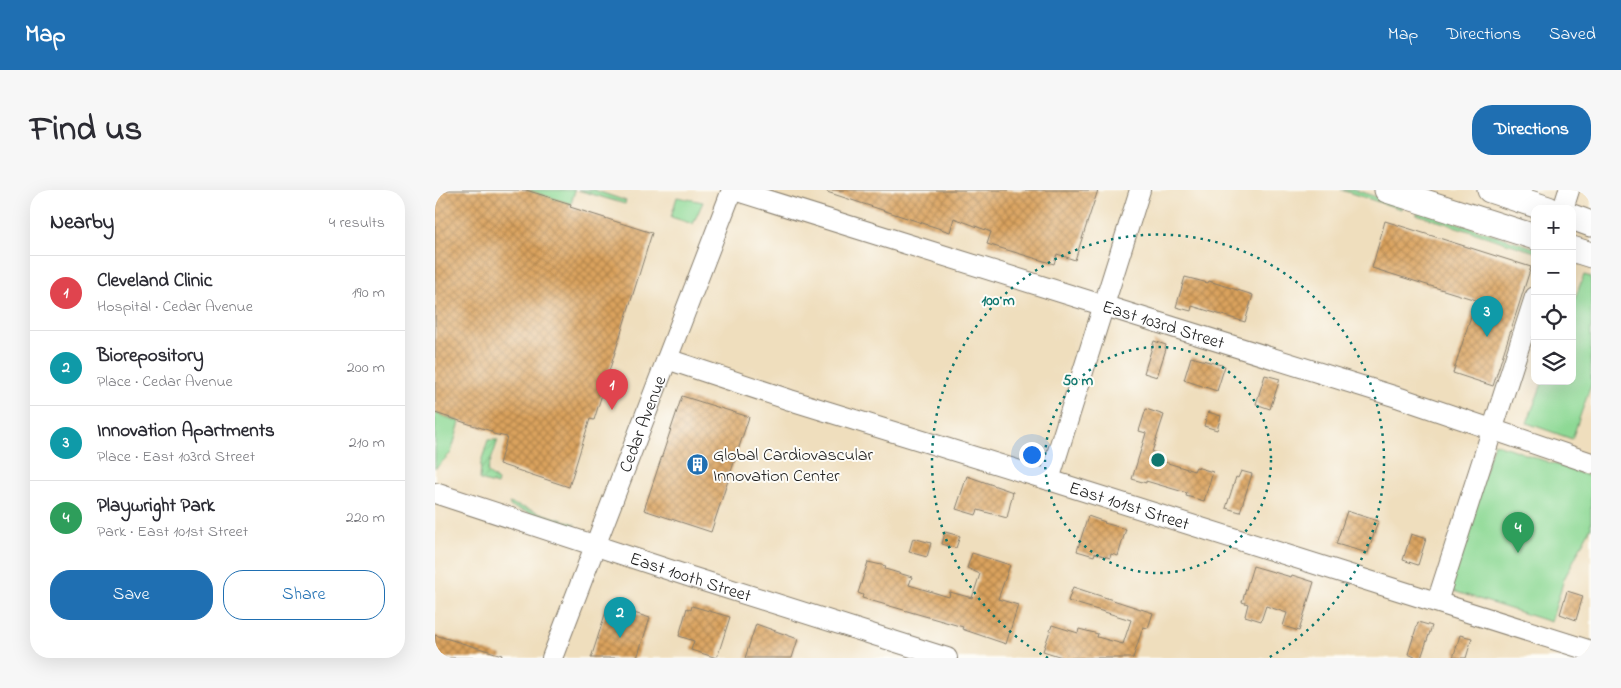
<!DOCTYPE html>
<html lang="en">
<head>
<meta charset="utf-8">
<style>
  :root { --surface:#fff; --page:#f7f7f7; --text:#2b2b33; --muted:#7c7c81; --line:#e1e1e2; --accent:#1f6fb2 }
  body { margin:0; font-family:"Indie Flower",sans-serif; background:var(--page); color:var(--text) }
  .controls { position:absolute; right:15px; top:15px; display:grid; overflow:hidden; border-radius:10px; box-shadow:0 5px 20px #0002 }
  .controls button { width:45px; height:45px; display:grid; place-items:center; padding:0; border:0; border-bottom:1px solid var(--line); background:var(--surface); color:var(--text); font:25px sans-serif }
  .you { position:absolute; left:596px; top:264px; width:18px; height:18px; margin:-12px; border:4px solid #fff; border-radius:50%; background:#1a73e8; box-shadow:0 0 0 8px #1a73e833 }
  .badge { display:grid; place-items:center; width:32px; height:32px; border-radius:50%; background:var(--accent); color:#fff; font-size:16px; font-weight:700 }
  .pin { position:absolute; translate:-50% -41px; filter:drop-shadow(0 1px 2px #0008) }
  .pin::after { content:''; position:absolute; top:26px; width:18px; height:15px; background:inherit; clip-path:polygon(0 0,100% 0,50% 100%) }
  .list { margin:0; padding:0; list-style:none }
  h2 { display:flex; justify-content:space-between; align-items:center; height:65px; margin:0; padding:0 20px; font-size:21px }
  h2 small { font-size:16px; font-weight:400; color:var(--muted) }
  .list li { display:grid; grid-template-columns:32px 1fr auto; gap:15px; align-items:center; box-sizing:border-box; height:75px; padding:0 20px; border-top:1px solid var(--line) }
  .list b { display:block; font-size:19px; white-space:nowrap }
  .list p { margin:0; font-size:16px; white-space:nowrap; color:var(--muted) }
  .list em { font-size:16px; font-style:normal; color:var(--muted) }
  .actions { display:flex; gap:10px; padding:15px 20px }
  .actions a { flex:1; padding:11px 0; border:1px solid var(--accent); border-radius:20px; text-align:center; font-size:18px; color:var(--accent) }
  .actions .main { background:var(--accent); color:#fff }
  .icon { flex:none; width:28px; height:28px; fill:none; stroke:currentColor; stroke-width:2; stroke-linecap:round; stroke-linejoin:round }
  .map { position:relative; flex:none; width:1156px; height:468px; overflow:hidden; border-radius:20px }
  header { display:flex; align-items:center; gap:30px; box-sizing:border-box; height:70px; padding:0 25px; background:var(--accent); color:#fff }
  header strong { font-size:24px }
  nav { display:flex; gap:28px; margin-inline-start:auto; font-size:18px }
  .intro { display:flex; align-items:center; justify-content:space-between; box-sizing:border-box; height:120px; padding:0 30px }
  h1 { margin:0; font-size:35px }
  .button { padding:12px 22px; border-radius:20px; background:var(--accent); color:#fff; font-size:18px; font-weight:700 }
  main { display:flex; gap:30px; padding:0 30px }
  aside { flex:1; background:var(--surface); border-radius:20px; box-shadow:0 5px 20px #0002 }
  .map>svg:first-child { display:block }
  .green { fill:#8ed995; stroke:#557a58 }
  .garden { fill:url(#garden-furrows); stroke:#557a58 }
  .building { fill:url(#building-cross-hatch) }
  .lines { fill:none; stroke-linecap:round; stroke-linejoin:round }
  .minor-casing { stroke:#867d6c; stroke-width:22 }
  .major-casing { stroke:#867d6c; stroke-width:27 }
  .minor { stroke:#fff; stroke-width:20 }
  .major { stroke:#fff; stroke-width:25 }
  .ring { fill:none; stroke:#0f766e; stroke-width:2.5; stroke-dasharray:2.5 5 }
  .labels { text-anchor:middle; stroke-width:4; stroke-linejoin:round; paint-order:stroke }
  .street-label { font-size:18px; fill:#1c1c1c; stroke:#fdfcf7 }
  .poi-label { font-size:18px; fill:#1c1c1c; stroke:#fdfcf7; text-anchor:start }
  .centre { fill:#0f766e; stroke:#fdfcf7; stroke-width:2.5 }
  .ring-label { font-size:15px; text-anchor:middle; font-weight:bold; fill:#0f766e; stroke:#fdfcf7; stroke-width:4; stroke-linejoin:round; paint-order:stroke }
</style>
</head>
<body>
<header>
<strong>Map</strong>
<nav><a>Map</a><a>Directions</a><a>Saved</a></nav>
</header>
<div class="intro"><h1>Find us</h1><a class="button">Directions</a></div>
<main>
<aside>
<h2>Nearby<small>4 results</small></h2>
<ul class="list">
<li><span class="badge" style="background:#e0444e">1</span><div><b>Cleveland Clinic</b><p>Hospital · Cedar Avenue</p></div><em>190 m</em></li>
<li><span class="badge" style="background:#0f9aa8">2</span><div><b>Biorepository</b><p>Place · Cedar Avenue</p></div><em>200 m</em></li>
<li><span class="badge" style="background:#0f9aa8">3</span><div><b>Innovation Apartments</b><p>Place · East 103rd Street</p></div><em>210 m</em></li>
<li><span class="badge" style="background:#2e9e5b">4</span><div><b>Playwright Park</b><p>Park · East 101st Street</p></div><em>220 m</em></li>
</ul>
<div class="actions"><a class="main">Save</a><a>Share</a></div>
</aside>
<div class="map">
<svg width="1156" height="468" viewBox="0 0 1156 468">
  <defs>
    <pattern id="garden-furrows" width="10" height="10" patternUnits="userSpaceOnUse" patternTransform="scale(1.25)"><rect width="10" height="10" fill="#8ed995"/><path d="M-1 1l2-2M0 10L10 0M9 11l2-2" fill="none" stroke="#7aba80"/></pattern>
    <pattern id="building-cross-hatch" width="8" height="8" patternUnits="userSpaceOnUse" patternTransform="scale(1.25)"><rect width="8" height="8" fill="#daa25d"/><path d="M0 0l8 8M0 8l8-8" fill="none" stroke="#b0834c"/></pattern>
  </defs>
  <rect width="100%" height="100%" fill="#fdfcf7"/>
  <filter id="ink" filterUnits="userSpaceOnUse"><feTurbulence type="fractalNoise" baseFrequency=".02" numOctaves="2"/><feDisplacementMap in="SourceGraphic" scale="10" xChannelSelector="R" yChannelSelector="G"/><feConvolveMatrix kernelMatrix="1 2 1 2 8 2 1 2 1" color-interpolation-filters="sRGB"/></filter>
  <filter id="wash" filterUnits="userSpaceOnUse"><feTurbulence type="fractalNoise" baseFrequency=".0096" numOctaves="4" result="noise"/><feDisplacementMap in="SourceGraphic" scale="20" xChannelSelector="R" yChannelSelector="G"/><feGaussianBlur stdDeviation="1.12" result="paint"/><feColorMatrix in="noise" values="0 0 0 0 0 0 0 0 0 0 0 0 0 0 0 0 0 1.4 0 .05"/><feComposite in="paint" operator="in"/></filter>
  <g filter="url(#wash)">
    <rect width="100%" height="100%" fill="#efdebd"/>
    <path class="green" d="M91 0H140L136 14Z
      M143 0H159L191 11 190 14Z
      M906 0H920L966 15V19Z
      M242 7 268 12 258 34 236 27Z
      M985 21 1100 58V62L981 24Z
      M1149 85 1156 87V195L1137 249 1092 233 1108 191H1137V116Z
      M0 223 25 232 16 263 0 279Z
      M1059 253 1156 287V337L1129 389 1116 432 1012 399Z
      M74 313 140 334 139 337 76 317Z"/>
    <path class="garden" d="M53 250H63L52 282 63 291 62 295 45 290 46 272Z"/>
    <g id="blocks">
      <path class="building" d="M0 0H91L136 14 135 17 217 43 159 230 155 229 134 297 64 274 72 247 58 244 56 241 0 223Z
        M392 0H663L640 70 622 64 619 74 552 54 556 42 519 28 515 42 392 2Z
        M950 31 1096 77 1058 196 1018 183 1041 110 937 78Z
        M750 87 773 93 774 91 818 105 810 132 757 116 756 121 741 117Z
        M719 151 731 155 730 158 731 159 722 187 709 183Z
        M756 167 790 176 782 201 749 190Z
        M830 185 845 189 835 219 821 214Z
        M247 206 314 227 276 342 209 320Z
        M711 219 729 225 717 262 724 264 723 270 759 281 761 277 778 282 769 311 751 306 752 303 711 291V293L697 289 711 243 704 241Z
        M773 222 786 226 782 240 769 236Z
        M806 281 817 284 805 322 791 318 801 287 803 288Z
        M532 286 578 302 572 328 543 320 541 325 521 319Z
        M912 321 943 331 933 363 901 354Z
        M653 326 670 332 669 333 691 339 683 366 676 364 675 368 660 363 659 366 642 361Z
        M510 342 525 346 521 358 507 354Z
        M976 344 991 349 983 375 968 370Z
        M478 348 496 353 492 367 474 362Z
        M537 363 575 375 563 409 583 415 571 454 527 439 528 437 427 408 428 405 423 403 433 372 451 376 450 379 477 387 474 395 514 407 515 402 537 408 545 384 532 378Z
        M818 376 856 387 857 385 879 392 864 441 848 436 852 423 831 416 826 431 810 426 813 414 807 412Z
        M638 397 718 423 713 438 708 437 698 468H630L608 461 617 435 643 443 644 439 663 444 662 447 688 454 696 430 633 411Z
        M1132 401 1148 406 1141 430 1125 424Z
        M173 415 215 428 202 468H156Z
        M257 416 295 427 282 468 256 460 259 451 244 446 252 418 256 420Z
        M983 432 997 436 986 468H982L973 464Z
        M321 434 363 449 357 468H310Z
        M0 445 67 465 66 468H0Z
        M1025 445 1037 448 1031 468H1018Z"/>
    </g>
  </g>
  <g filter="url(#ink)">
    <use href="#blocks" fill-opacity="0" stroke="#867d6c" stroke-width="1"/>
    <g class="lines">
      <defs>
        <g id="minor">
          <path id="s1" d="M299 0 965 208 1156 273"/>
          <path d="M1128 19 1134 0"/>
          <path id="s2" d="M232 169 355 210 614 290 1156 461"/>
          <path d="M614 290 705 0"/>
          <path id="s3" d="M0 303 256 387 512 468"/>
          <path d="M1002 412 1100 107"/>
          <path id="s4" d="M117 468 297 0"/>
        </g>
        <path id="major" d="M952 0 1100 47
          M1055 0 1113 19
          M1137 27 1156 34
          M1137 59 1156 65"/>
      </defs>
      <use href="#minor" class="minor-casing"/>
      <use href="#major" class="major-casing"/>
      <use href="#minor" class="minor"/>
      <use href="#major" class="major"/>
    </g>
  </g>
  <g class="ring">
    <circle cx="723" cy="270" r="113"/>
    <path d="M613 468A226 226 0 1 1 833 468"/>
  </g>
  <defs>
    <symbol id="building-disc" viewBox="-11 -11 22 22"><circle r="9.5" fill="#1f6fb2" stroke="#fdfcf7"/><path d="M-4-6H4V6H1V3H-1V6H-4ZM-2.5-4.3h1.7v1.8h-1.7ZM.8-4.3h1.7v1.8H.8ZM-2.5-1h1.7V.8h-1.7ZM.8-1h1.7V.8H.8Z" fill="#fff"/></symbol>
  </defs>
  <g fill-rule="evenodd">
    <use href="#building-disc" x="250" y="262" width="25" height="25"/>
  </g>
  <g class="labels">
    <g class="street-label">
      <text dy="6" stroke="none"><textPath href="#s1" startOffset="450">East 103rd Street</textPath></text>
      <text dy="6" stroke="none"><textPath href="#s4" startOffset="251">Cedar Avenue</textPath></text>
      <text dy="6" stroke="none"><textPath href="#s2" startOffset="485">East 101st Street</textPath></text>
      <text dy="6" stroke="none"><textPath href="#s3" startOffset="269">East 100th Street</textPath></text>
    </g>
    <g class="poi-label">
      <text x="278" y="270">Global Cardiovascular<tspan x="278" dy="21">Innovation Center</tspan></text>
    </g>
  </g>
  <circle cx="723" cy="270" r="8" class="centre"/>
  <g class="ring-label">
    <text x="563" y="115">100 m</text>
    <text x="643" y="195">50 m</text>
  </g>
</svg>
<div class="controls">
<button>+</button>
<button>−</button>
<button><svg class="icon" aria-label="locate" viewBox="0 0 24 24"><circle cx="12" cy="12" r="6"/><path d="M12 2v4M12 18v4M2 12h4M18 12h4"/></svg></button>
<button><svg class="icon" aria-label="layers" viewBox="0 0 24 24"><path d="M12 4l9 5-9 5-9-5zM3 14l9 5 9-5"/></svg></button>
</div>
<div class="you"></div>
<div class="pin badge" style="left:177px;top:220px;background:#e0444e">1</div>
<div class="pin badge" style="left:185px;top:448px;background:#0f9aa8">2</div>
<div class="pin badge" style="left:1052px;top:147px;background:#0f9aa8">3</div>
<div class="pin badge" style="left:1083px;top:363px;background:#2e9e5b">4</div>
</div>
</main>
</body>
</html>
